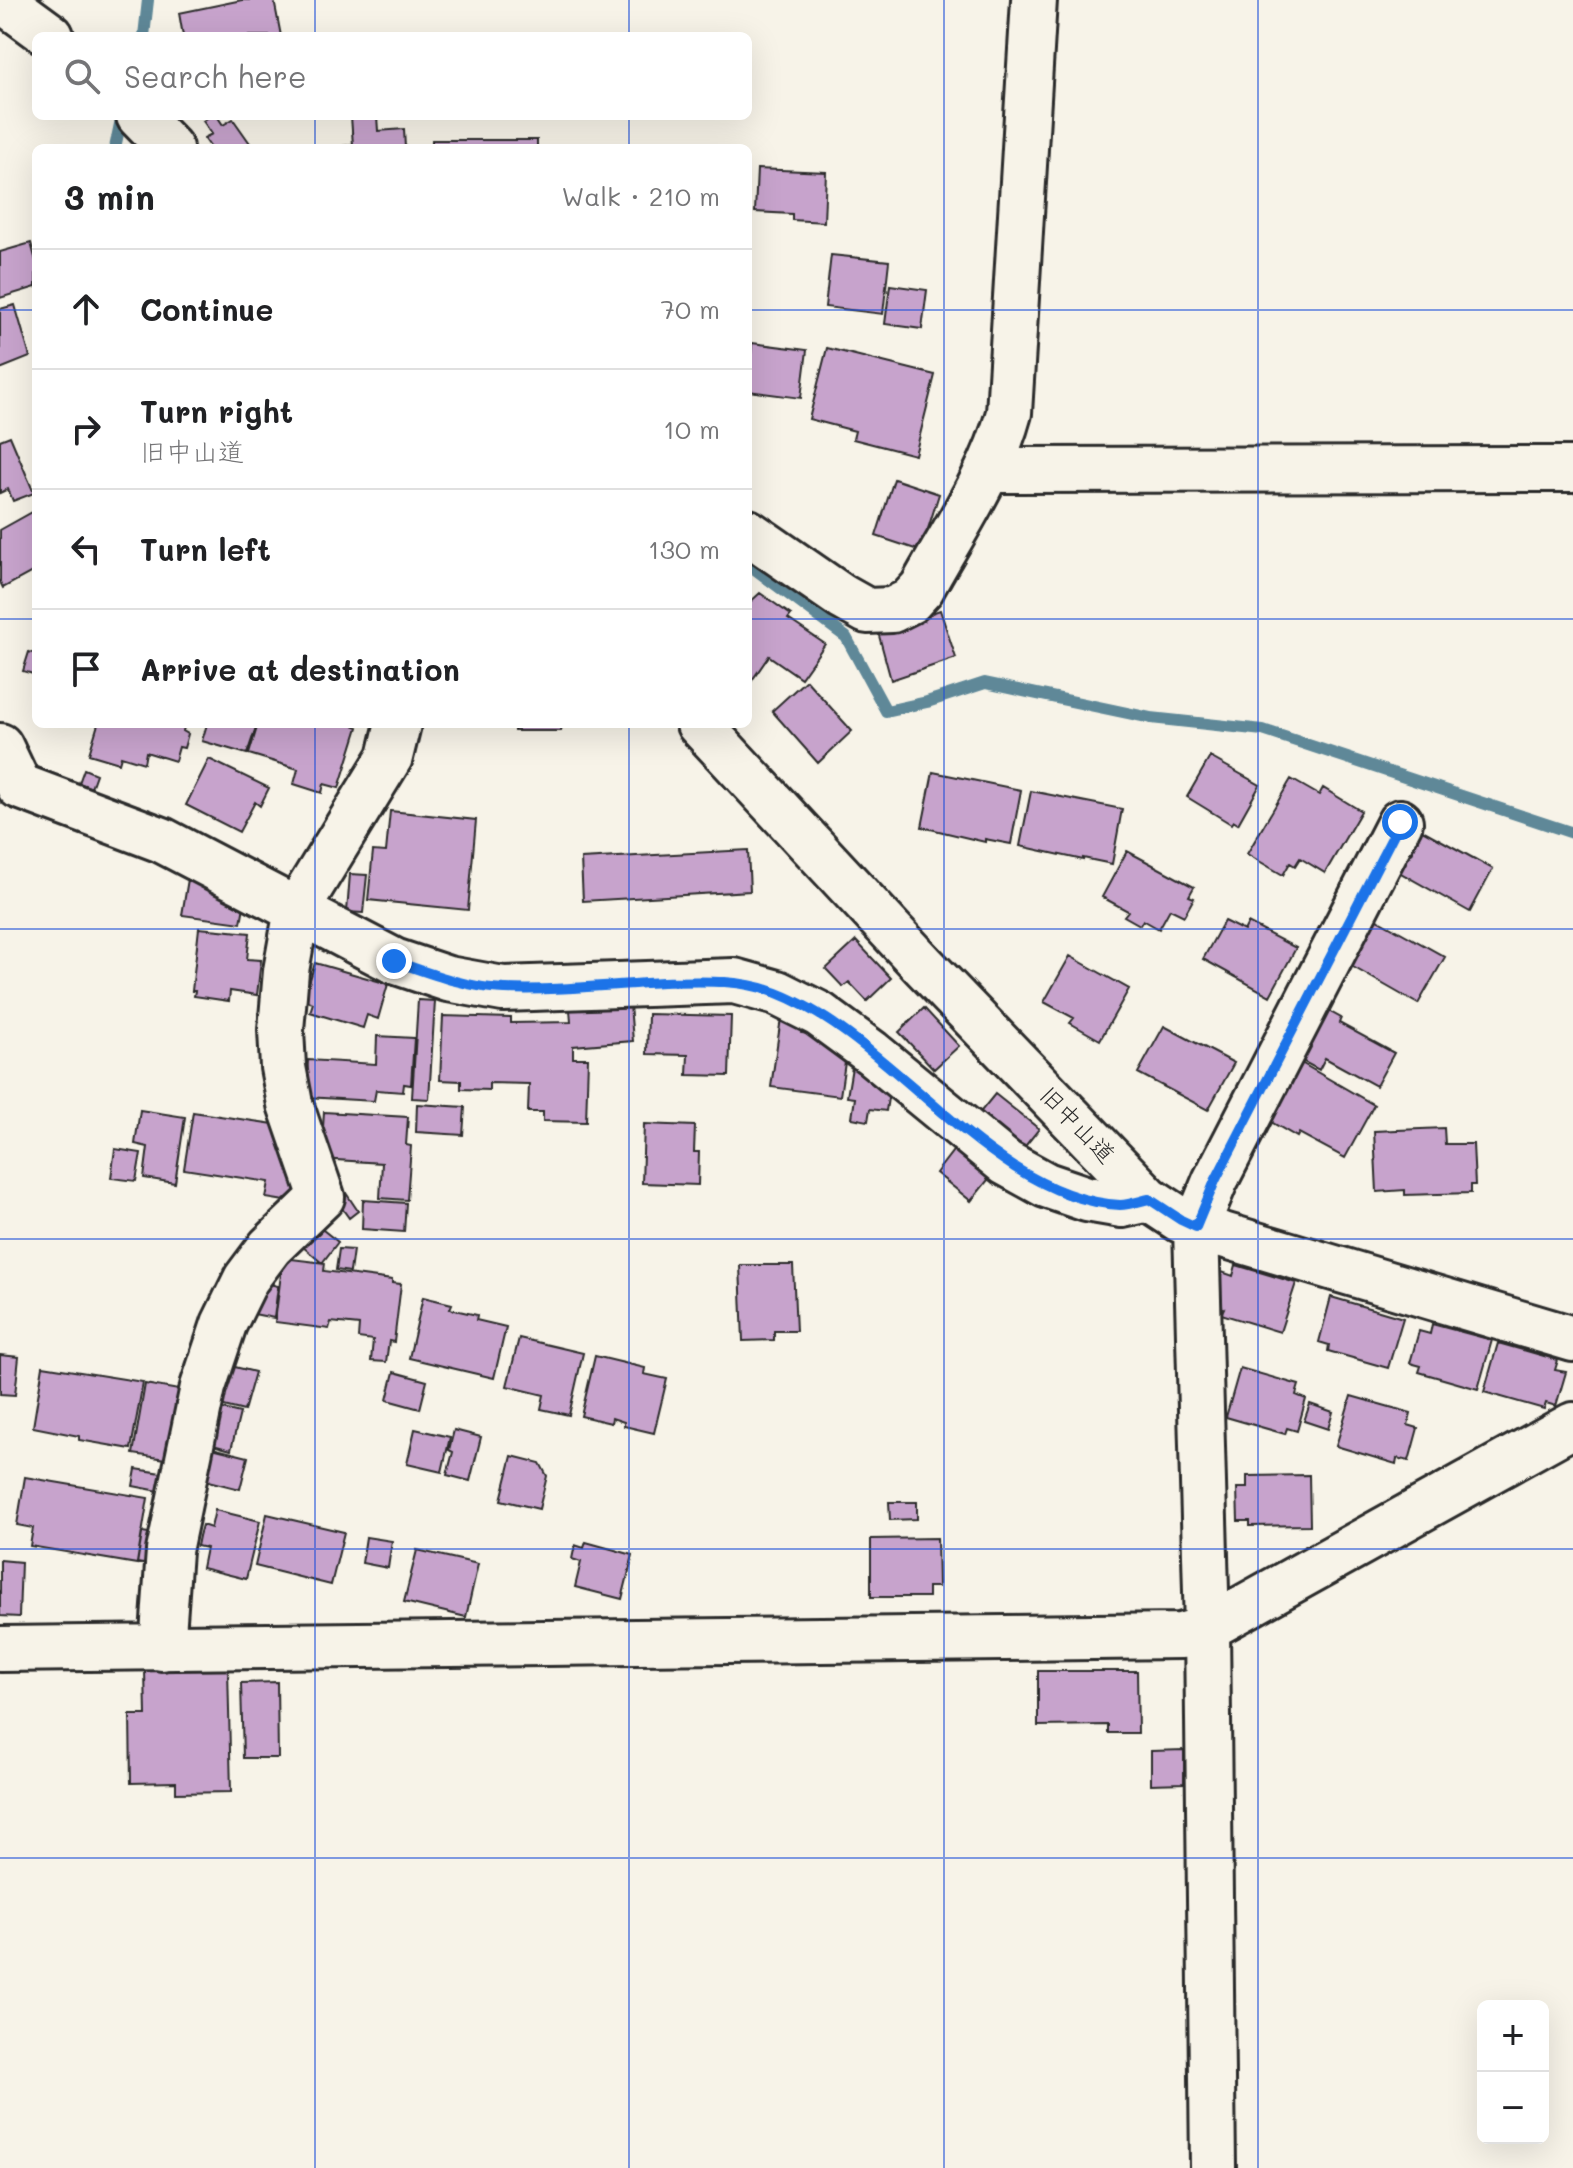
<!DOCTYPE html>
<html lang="en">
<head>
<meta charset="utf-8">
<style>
  :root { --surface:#fff; --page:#f2f2f2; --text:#202124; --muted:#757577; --line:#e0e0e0 }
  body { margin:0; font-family:Mali,"Klee One",sans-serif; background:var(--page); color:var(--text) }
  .controls { position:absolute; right:24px; bottom:24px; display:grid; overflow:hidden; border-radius:12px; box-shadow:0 8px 32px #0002 }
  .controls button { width:72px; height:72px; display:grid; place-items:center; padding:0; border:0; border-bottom:2px solid var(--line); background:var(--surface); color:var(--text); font:40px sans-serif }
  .stop { position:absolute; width:24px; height:24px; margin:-18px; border:6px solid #1a73e8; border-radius:50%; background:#fff }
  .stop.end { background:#1a73e8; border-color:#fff; box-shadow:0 2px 8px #0008 }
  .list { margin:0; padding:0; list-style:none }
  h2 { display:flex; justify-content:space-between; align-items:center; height:104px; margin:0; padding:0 32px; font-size:34px }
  h2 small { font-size:26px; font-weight:400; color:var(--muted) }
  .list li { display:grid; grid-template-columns:52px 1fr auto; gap:24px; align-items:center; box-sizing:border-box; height:120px; padding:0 32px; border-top:2px solid var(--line) }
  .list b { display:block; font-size:30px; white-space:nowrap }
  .list p { margin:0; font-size:26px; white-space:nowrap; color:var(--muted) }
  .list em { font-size:26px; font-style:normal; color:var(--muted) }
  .icon { flex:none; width:44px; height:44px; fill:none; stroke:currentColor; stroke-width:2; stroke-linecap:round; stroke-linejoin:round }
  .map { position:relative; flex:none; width:1573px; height:2168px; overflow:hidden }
  .search { position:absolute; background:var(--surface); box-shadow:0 8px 32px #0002; left:32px; top:32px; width:720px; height:88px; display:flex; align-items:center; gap:20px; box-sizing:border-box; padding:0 28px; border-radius:12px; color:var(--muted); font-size:30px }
  .panel { position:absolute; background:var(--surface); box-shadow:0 8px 32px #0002; left:32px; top:144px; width:720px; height:584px; border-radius:12px }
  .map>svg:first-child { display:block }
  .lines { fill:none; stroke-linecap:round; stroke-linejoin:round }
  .stream { stroke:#5e8898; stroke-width:12 }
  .building { fill:#c7a3cc; stroke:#2b2b2b; stroke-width:2 }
  .minor-casing { stroke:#2b2b2b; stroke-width:50 }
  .minor { stroke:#f7f3e8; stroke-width:44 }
  .route { stroke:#1a73e8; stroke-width:10 }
  .grid { fill:none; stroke:#1d4ed8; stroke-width:2; stroke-opacity:0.55 }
  .labels { text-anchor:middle; stroke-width:8; stroke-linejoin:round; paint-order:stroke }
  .street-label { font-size:24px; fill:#2b2b2b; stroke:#f7f3e8 }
</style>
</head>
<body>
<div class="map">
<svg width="1573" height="2168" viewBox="0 0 1573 2168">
  <rect width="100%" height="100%" fill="#f7f3e8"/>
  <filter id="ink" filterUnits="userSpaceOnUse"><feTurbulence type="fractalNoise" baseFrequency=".0125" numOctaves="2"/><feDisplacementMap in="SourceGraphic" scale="16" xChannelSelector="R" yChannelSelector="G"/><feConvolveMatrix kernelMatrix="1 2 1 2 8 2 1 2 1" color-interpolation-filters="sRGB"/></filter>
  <g filter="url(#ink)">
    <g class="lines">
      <path class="stream" d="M144 36 148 0
        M115 148 120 124
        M748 564 846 637 886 711 927 702 985 683 1151 718 1263 730 1573 833"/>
    </g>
    <path class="building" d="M242 0H274L281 36H183L179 13Z
      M210 116H217L223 125 233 119 252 146 211 148 204 138 212 134 203 121Z
      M351 116H377L378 131 404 129 405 148H320L353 145Z
      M432 140H537V148H432Z
      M757 169 826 172 824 222 792 220V214L755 212Z
      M31 243 36 261V287L0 298V252Z
      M831 255 889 261 883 314 825 307Z
      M890 285 927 290 922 329 885 324Z
      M15 305 30 357 0 369V309Z
      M752 343 807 350 801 398 748 391Z
      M827 348 935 375 915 455 853 439 855 431 809 419Z
      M10 436 34 493 13 501 8 489 0 493V440Z
      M894 479 939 494 921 551 876 536Z
      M36 510V570L3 588 0 582V530Z
      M760 593 791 615 788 619 825 644 801 678 769 656 748 686V604Z
      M940 610 956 658 891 680 878 632Z
      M29 652 36 654V675L23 671Z
      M806 680 852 731 818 763 772 711Z
      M98 724H185L183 731 188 734 184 748 179 747 175 761 146 752 144 763 121 756 119 763 89 754Z
      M207 724H257L247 754 202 741Z
      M258 724H350L358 727 339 788 324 784 322 793 294 784 298 769 249 754Z
      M514 724H562L561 731H514Z
      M1210 757 1260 785 1238 824 1233 821 1231 824 1187 797Z
      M209 759 269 788 260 806 255 802 239 832 186 805Z
      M84 769 96 774 91 788 79 783Z
      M933 772 1021 790 1011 844 985 839V842L922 827Z
      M1291 779 1319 795 1323 788 1361 811 1325 873 1300 858 1295 866 1290 863 1283 875 1247 854Z
      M1031 791 1122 809 1112 864 1083 858V860L1020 846Z
      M390 811 476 820 468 910 368 900 373 851 386 852Z
      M1415 826 1493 869 1470 912 1392 868Z
      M748 850 750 891 583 901 581 859Z
      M1127 851 1194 887 1189 896 1194 898 1184 916 1170 909 1159 929 1143 920 1140 925 1124 916 1128 911 1102 897Z
      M350 874 367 875 363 913 347 912Z
      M188 879 244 906 241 923 182 915Z
      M1366 913 1445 957 1418 1004 1339 959Z
      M1224 921 1244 931 1248 923 1296 948 1270 996 1203 959Z
      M199 928 250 933 247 959 261 960 257 995 230 991 229 1001 194 996 195 991H192Z
      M856 941 891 978 867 1001 849 982 843 987 826 969Z
      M1070 956 1129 989 1100 1040 1070 1023 1074 1018 1044 1002Z
      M315 963 388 984 378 1019 367 1015 363 1028 310 1012 313 1003 304 1000Z
      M418 1000 435 1001 429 1099 412 1098Z
      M1314 1003 1341 1018 1339 1023 1394 1053 1376 1086 1325 1058 1319 1070 1287 1053Z
      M630 1005 633 1041 573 1046V1058H588L586 1122 543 1121V1112H528L529 1084 489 1083V1090L461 1089V1081L440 1080 443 1016 511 1018V1023L571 1022 570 1010Z
      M924 1008 959 1046 934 1069 899 1032Z
      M648 1014 731 1016 729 1076 687 1075 688 1055 647 1054Z
      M781 1018 802 1021 801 1033 833 1037 847 1049 840 1096 771 1087Z
      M1164 1026 1234 1063 1208 1110 1138 1073Z
      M377 1036 414 1038 411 1085 404 1084 403 1092 376 1090 374 1101 306 1097 308 1060 376 1064Z
      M1289 1056 1374 1105 1345 1158 1299 1133 1297 1137 1259 1115Z
      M852 1067 873 1070 890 1085 886 1111 870 1109 868 1121 852 1118 855 1098 847 1097Z
      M995 1094 1039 1129 1022 1150 977 1116Z
      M417 1104 465 1107 463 1135 416 1132Z
      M140 1110 185 1117 175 1183 144 1178 148 1147 135 1144Z
      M193 1112 287 1126 300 1185 297 1203 266 1198 269 1182 184 1169Z
      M324 1112 408 1117 406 1145 411 1146 407 1200 380 1198 382 1163 321 1159Z
      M644 1124 695 1126 694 1152H699L698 1185 642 1183Z
      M1444 1128 1445 1144H1473L1475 1185H1471V1193L1405 1195V1190L1377 1192 1374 1131Z
      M956 1147 992 1175 971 1201 936 1173Z
      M115 1149 141 1153 136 1181 111 1178Z
      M344 1190 358 1211 349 1218 334 1197Z
      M363 1200 406 1203 404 1232 362 1229Z
      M313 1222 338 1242 322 1263 296 1241Z
      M339 1249 353 1250 350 1272 336 1270Z
      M283 1258 325 1263 324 1271 392 1280V1283L401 1284 394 1342 389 1341 386 1362 371 1361 373 1340 358 1338 359 1325 331 1322 329 1329 275 1322Z
      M740 1265H793L796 1331H774V1340L743 1341Z
      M1236 1265 1296 1283 1280 1332 1221 1314 1224 1308 1212 1304 1222 1272 1233 1276Z
      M260 1282 278 1286 274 1318 244 1312Z
      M423 1297 452 1304 450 1309 477 1315 476 1320 506 1327 494 1378 409 1358Z
      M1331 1297 1403 1318 1388 1368 1328 1351 1329 1345 1319 1342Z
      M1432 1324 1492 1340 1478 1389 1419 1372 1421 1366 1410 1363 1419 1331 1430 1334Z
      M519 1338 583 1353 569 1415 541 1409 544 1395 507 1386Z
      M1498 1343 1558 1360 1555 1370 1566 1372 1556 1406 1546 1403 1544 1409 1484 1392Z
      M0 1355 19 1357 15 1395 0 1394Z
      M595 1356 645 1368 644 1374 667 1379 654 1433 624 1426V1422L612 1418 611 1423 581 1416Z
      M227 1365 255 1372 244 1411 216 1404Z
      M43 1366 143 1382 131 1449 79 1440V1436L33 1427Z
      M1240 1368 1299 1385 1296 1395 1306 1399 1297 1431 1287 1428 1285 1434 1226 1417Z
      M394 1372 427 1381 420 1409 387 1400Z
      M145 1384 190 1392 179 1461 133 1454Z
      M1351 1396 1411 1413 1408 1425 1418 1428 1409 1461 1397 1458 1396 1464 1336 1446Z
      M1310 1404 1333 1412 1328 1429 1304 1421Z
      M215 1407 240 1413 231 1450 206 1443Z
      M415 1429 450 1437 442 1472 407 1464Z
      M454 1430 481 1437 470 1481 447 1475 453 1452 449 1450Z
      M212 1448 248 1457 240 1489 204 1480Z
      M512 1456 540 1463 547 1476 539 1509 501 1500Z
      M136 1469 168 1474 164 1492 133 1486Z
      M1309 1475 1310 1525 1250 1526V1521H1238L1237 1488H1247V1476Z
      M25 1477 148 1498 137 1564 30 1546 33 1528 17 1525Z
      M889 1502H917V1519L890 1520Z
      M215 1510 260 1521 246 1579 202 1568 206 1548 197 1546 199 1536 202 1525 211 1528Z
      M267 1514 344 1532 331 1585 255 1566Z
      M142 1532 163 1535 157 1566 137 1563Z
      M366 1537 392 1541 388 1568 362 1563Z
      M937 1538 938 1587H928V1597H871V1539Z
      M586 1542 633 1555 622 1599 575 1587 581 1562 572 1559 575 1545 584 1548Z
      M417 1550 478 1564 466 1617 404 1602Z
      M0 1560 21 1562 19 1617 0 1616Z
      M228 1669 231 1792 176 1793V1782L131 1783 130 1715H146L145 1670Z
      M1038 1671H1137L1138 1733H1108V1725L1038 1726Z
      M277 1682 278 1758H243L241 1683Z
      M1184 1750V1783L1151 1784V1751Z"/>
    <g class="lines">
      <defs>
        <path id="minor" d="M2 0 51 36
          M139 116 170 148
          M988 470 1573 469
          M748 532 842 597 867 611 892 610 910 601 922 588C953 531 992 476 1009 413L1034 0
          M699 724 923 965 1149 1199 1181 1220 1196 1227 1573 1339
          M0 746 19 786 162 840 394 961 448 979 503 989 734 981 777 993 819 1014 872 1053 1006 1163 1046 1185 1087 1199 1122 1205 1149 1199
          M162 1648 169 1551 203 1387 224 1324 246 1279 270 1247 322 1197 290 1104 283 1067 281 1030 286 971 297 909 390 757 398 724
          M0 1649 1181 1636 1207 1628 1573 1425
          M1213 2168 1207 1628 1196 1227 1215 1181 1400 822"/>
      </defs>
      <use href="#minor" class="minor-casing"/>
      <use href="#minor" class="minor"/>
    </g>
  </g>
  <g class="lines" filter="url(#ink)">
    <path class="route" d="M394 961C429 973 467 988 505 989 557 991 611 985 663 982 702 981 741 979 777 993 895 1039 990 1198 1120 1205 1129 1205 1140 1201 1149 1199L1181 1220 1196 1227 1215 1181 1400 822"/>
  </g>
  <path class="grid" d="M315 0V36M629 0V36M944 0V2168M1258 0V2168M315 116V148M629 116V148M0 310H36M748 310H1573M0 619H36M748 619H1573M315 724V2168M629 724V2168M0 929H1573M0 1239H1573M0 1549H1573M0 1858H1573"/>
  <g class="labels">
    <g class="street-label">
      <text transform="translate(1077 1125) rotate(46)" y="8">旧中山道</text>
    </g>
  </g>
</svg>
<div class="controls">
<button>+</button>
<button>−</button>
</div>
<div class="stop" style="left:1400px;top:822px"></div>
<div class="stop end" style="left:394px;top:961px"></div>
<div class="search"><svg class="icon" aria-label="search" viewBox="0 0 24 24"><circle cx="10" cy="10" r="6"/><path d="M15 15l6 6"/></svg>Search here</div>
<section class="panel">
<h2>3 min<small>Walk · 210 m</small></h2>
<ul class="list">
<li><svg class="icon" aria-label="ahead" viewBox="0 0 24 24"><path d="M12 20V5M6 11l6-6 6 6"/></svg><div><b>Continue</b></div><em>70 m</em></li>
<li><svg class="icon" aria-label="right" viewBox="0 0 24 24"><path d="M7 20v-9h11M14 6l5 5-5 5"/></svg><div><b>Turn right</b><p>旧中山道</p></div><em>10 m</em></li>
<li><svg class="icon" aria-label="left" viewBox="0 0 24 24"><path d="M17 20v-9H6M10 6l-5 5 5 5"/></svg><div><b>Turn left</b></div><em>130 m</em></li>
<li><svg class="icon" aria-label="arrive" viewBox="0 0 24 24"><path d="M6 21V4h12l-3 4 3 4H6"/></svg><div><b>Arrive at destination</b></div></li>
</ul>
</section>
</div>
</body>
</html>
